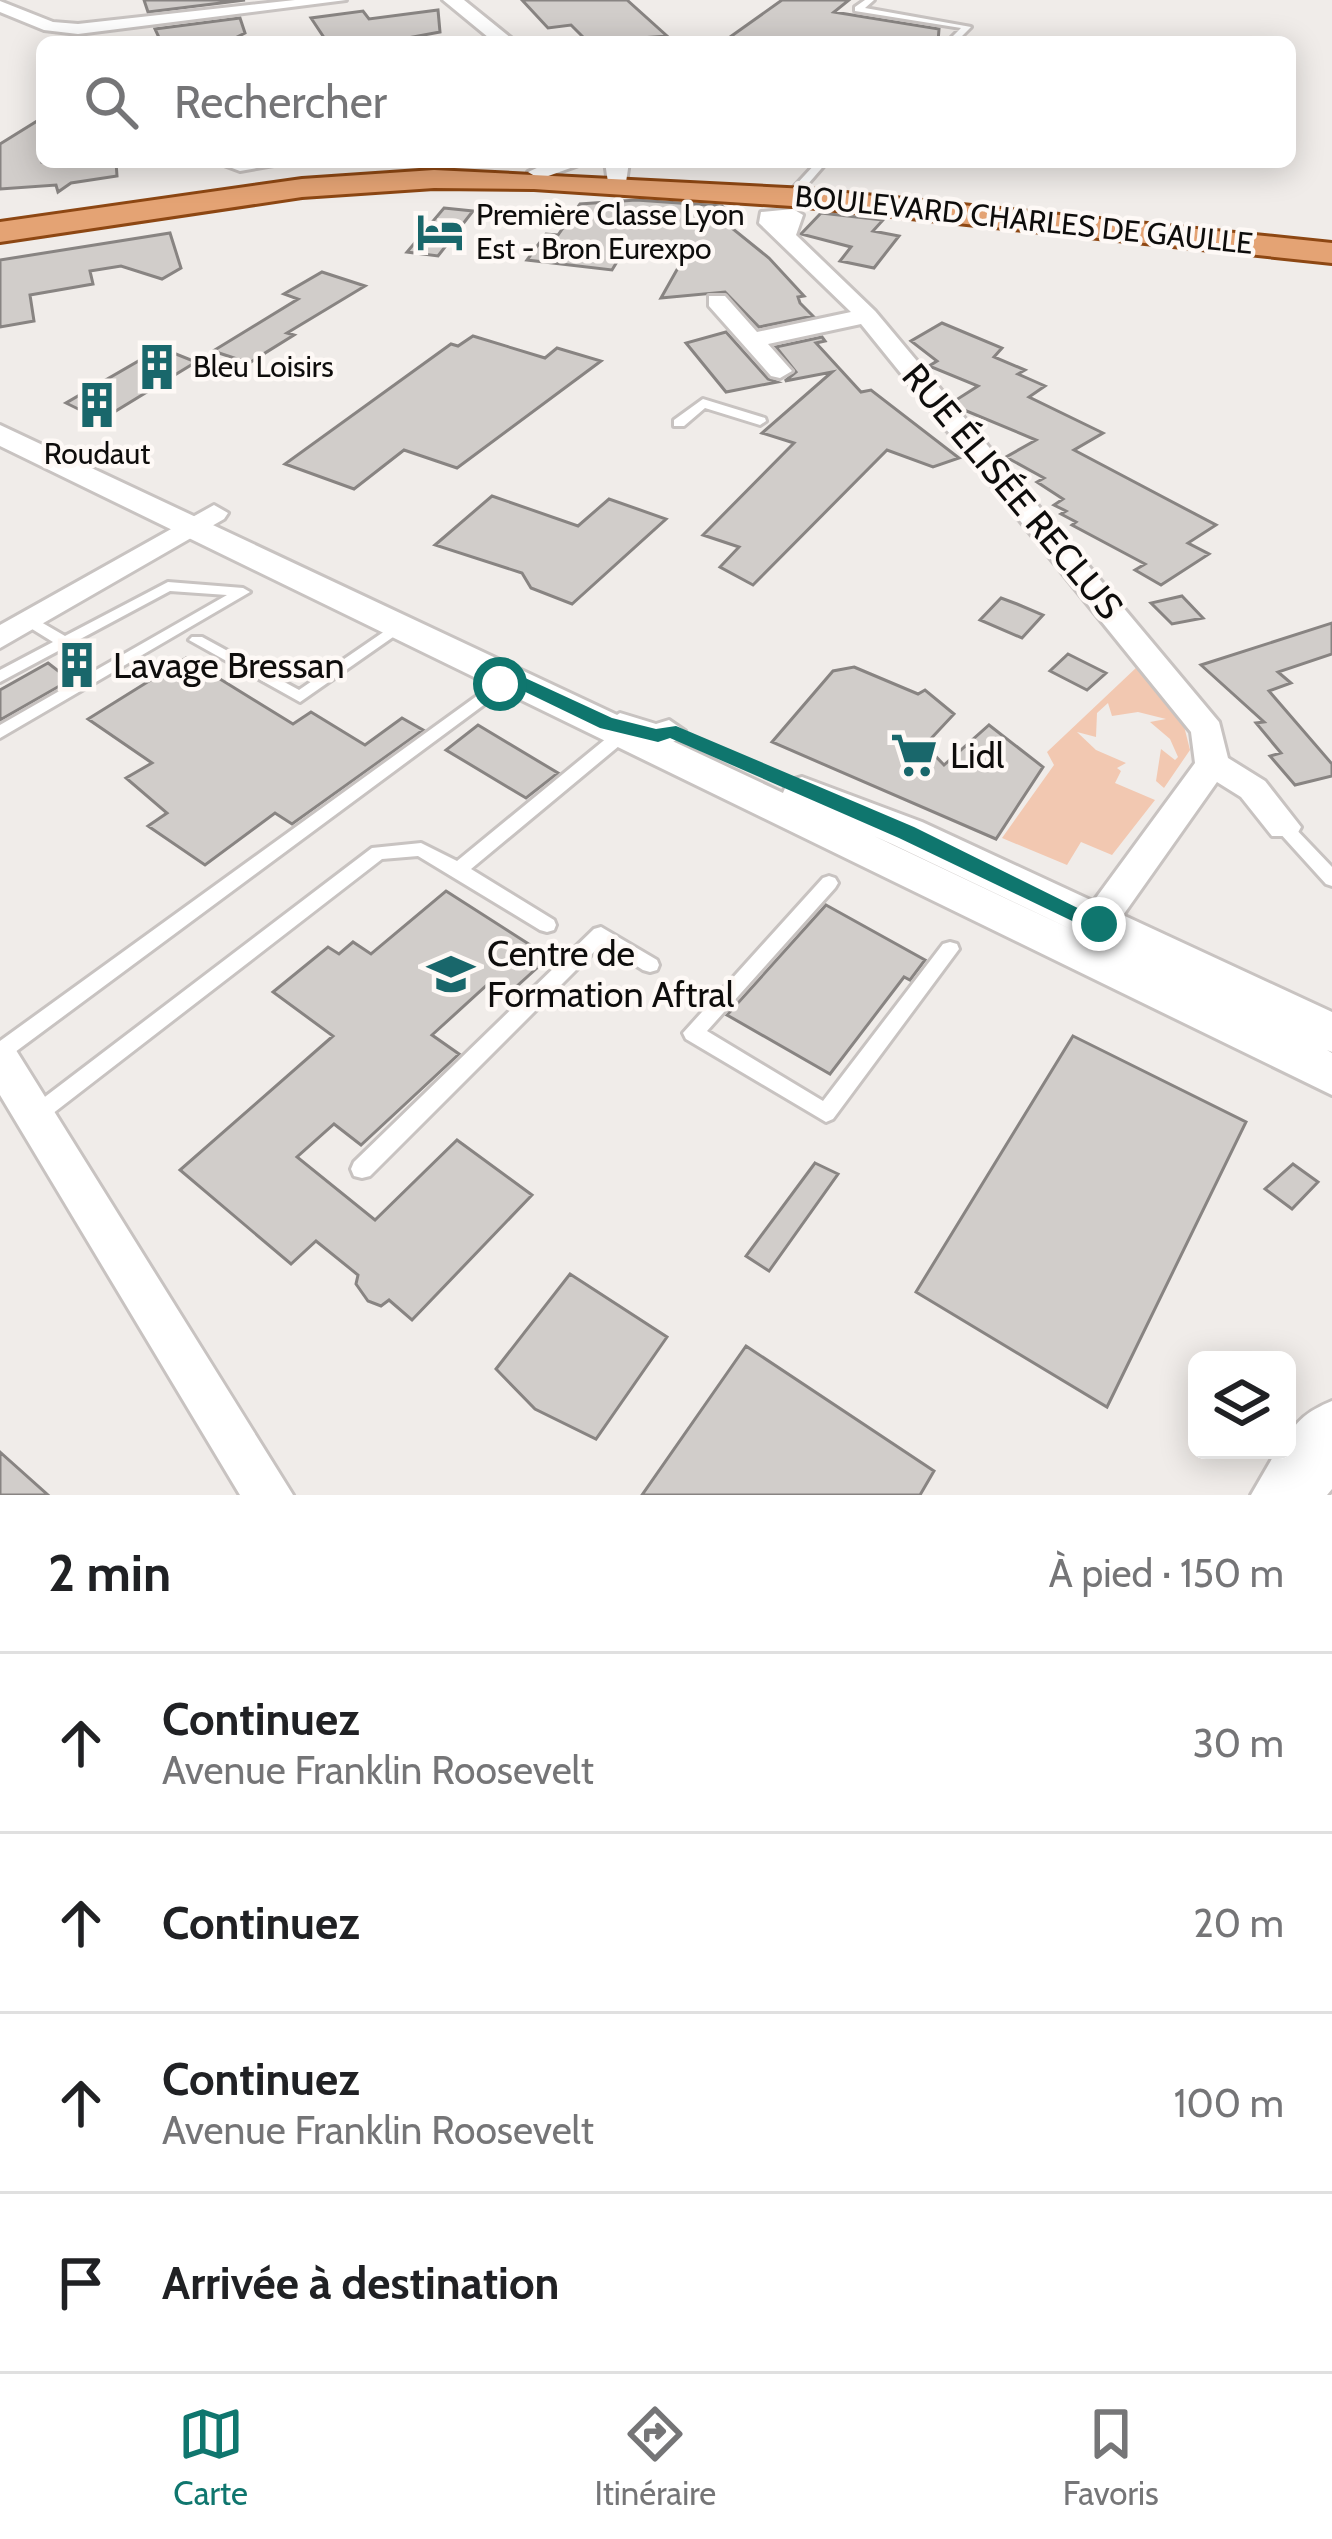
<!DOCTYPE html>
<html lang="fr">
<head>
<meta charset="utf-8">
<style>
  :root { --surface:#fff; --page:#f6f6f6; --text:#202124; --muted:#757577; --line:#e0e0e0; --accent:#0f766e }
  body { margin:0; font-family:Cabin,sans-serif; background:var(--page); color:var(--text) }
  .controls { position:absolute; right:36px; bottom:36px; display:grid; overflow:hidden; border-radius:18px; box-shadow:0 6px 30px #0003 }
  .controls button { width:108px; height:108px; display:grid; place-items:center; padding:0; border:0; border-bottom:3px solid var(--line); background:var(--surface); color:var(--text); font:60px sans-serif }
  .stop { position:absolute; width:36px; height:36px; margin:-27px; border:9px solid #0f766e; border-radius:50%; background:#fff }
  .stop.end { background:#0f766e; border-color:#fff; box-shadow:0 3px 12px #0008 }
  .list { margin:0; padding:0; list-style:none }
  h2 { display:flex; justify-content:space-between; align-items:center; height:156px; margin:0; padding:0 48px; font-size:51px }
  h2 small { font-size:39px; font-weight:400; color:var(--muted) }
  .list li { display:grid; grid-template-columns:78px 1fr auto; gap:36px; align-items:center; box-sizing:border-box; height:180px; padding:0 48px; border-top:3px solid var(--line) }
  .list b { display:block; font-size:45px; white-space:nowrap }
  .list p { margin:0; font-size:39px; white-space:nowrap; color:var(--muted) }
  .list em { font-size:39px; font-style:normal; color:var(--muted) }
  .icon { flex:none; width:66px; height:66px; fill:none; stroke:currentColor; stroke-width:2; stroke-linecap:round; stroke-linejoin:round }
  .map { position:relative; flex:none; width:1332px; height:1495px; overflow:hidden }
  .search { position:absolute; background:var(--surface); box-shadow:0 6px 30px #0003; left:36px; right:36px; top:36px; height:132px; display:flex; align-items:center; gap:30px; box-sizing:border-box; padding:0 42px; border-radius:18px; color:var(--muted); font-size:45px }
  .sheet { height:876px; background:var(--surface) }
  nav { display:flex; justify-content:space-around; align-items:center; box-sizing:border-box; height:168px; border-top:3px solid var(--line); background:var(--surface); font-size:33px; color:var(--muted) }
  nav a { display:grid; justify-items:center; gap:6px }
  nav .on { color:var(--accent) }
  .map>svg:first-child { display:block }
  .green { fill:#f2c8b1 }
  .building { fill:#d1cdca; stroke:#888482; stroke-width:3 }
  .lines { fill:none; stroke-linecap:round; stroke-linejoin:round }
  .service-casing { stroke:#c8c3c1; stroke-width:6 }
  .minor-casing { stroke:#c8c3c1; stroke-width:6 }
  .tertiary-casing { stroke:#c8c3c1; stroke-width:6 }
  .secondary-casing { stroke:#c8c3c1; stroke-width:6 }
  .primary-casing { stroke:#8d4713; stroke-width:6 }
  .service { fill:#fff; fill-rule:evenodd }
  .minor { fill:#fff; fill-rule:evenodd }
  .tertiary { fill:#fff; fill-rule:evenodd }
  .secondary { fill:#fff; fill-rule:evenodd }
  .primary { fill:#e4a374; fill-rule:evenodd }
  .route { fill:#0f766e }
  .labels { text-anchor:middle; stroke-width:9; stroke-linejoin:round; paint-order:stroke }
  .far-poi-label { font-size:30px; fill:#0e0d0c; stroke:#fef9f6; text-anchor:start }
  .far-street-label { font-size:30px; fill:#0e0d0c; stroke:#fef9f6 }
  .street-label { font-size:36px; fill:#0e0d0c; stroke:#fef9f6 }
  .poi-label { font-size:36px; fill:#0e0d0c; stroke:#fef9f6; text-anchor:start }
</style>
</head>
<body>
<div class="map">
<svg width="1332" height="1495" viewBox="0 0 1332 1495">
  <rect width="100%" height="100%" fill="#f0ece9"/>
  <path class="green" d="M1138 666 1183 722 1190 750 1164 788 1156 781 1161 749 1175 760 1178 757 1170 739 1150 722 1166 719 1138 712 1112 716 1108 703 1097 713 1096 737 1077 732 1096 750 1126 763 1117 768 1121 771 1115 783 1155 800 1112 855 1081 842 1067 865 1002 838 1054 765 1047 752Z"/>
  <path class="building" d="M144 0H245L148 12Z
    M522 0H627L667 36 588 42 571 25 548 28Z
    M782 0H849L834 12 939 29 938 42H723Z
    M438 10 440 32 386 42H327L311 18 363 11 369 19Z
    M240 18 245 33 227 42H161L155 29Z
    M42 118V162H116L117 176 71 183 58 192 56 185 0 189V144Z
    M636 200 722 206 740 227 728 225 769 258 804 296 798 297 800 303 813 316 759 327 725 292 661 298 683 259 623 252 612 270 527 260 546 234 558 235 580 204Z
    M444 208 473 211 438 256 407 252Z
    M821 213 883 220 873 231 899 236 874 268 840 261 851 247 801 234Z
    M170 233 181 268 162 279 121 266 90 271 93 284 30 295 34 321 0 327V260Z
    M322 272 365 286 287 333 294 335 249 363 213 351 298 299 284 294Z
    M942 323 1002 348 994 357 1025 370 1018 374 1045 386 1029 397 1103 433 1074 450 1216 525 1188 543 1209 554 1161 585 1135 570 1145 564 1072 525 1076 522 1061 514 1066 511 1054 505 1063 499 1037 482 1044 478 1006 457 1036 440 964 410 956 400 978 386 929 366 937 361 911 341Z
    M726 332 768 379 777 382 726 392 686 343Z
    M473 336 545 358 557 348 601 361 457 468 404 450 354 489 285 464 451 344 458 346Z
    M822 337 825 341 816 343 861 392 871 390 959 458 933 467 887 450 753 585 720 567 739 547 703 535 794 443 762 433 832 372 785 381 796 372 776 347Z
    M161 348 196 362 101 420 66 403Z
    M492 496 578 526 609 499 666 519 572 604 531 588 522 573 435 545Z
    M1182 596 1203 618 1172 624 1151 603Z
    M1001 598 1017 604 1043 615 1022 638 980 620Z
    M1332 623V654L1278 672 1291 683 1269 691 1332 764V776L1295 785 1270 756 1281 753 1256 723 1264 722 1201 665Z
    M1068 654 1106 673 1087 690 1050 671Z
    M186 658 293 724 311 712 365 745 402 718 423 730 292 824 275 813 205 865 148 826 167 813 126 778 152 763 88 719Z
    M48 663 70 680 0 720V690Z
    M854 667 918 694 925 690 954 714 925 745 944 765 989 725 1043 767 996 839 772 742 833 671Z
    M478 725 558 773 526 798 446 750Z
    M446 891 549 957 505 997 487 985 432 1035 459 1054 361 1145 334 1124 297 1157 375 1220 457 1140 532 1195 412 1320 389 1300 381 1306 368 1301 356 1284 358 1275 316 1241 291 1264 180 1170 333 1036 273 992 328 947 339 954 353 942 371 954Z
    M826 905 925 960 910 980 904 977 830 1074 727 1015Z
    M1073 1036 1246 1122 1107 1407 916 1292Z
    M815 1163 838 1174 769 1271 746 1256Z
    M1293 1164 1318 1182 1292 1209 1265 1189Z
    M570 1274 667 1337 596 1439 535 1409 496 1369Z
    M746 1346 934 1471 920 1495H642Z
    M0 1452 48 1495H0Z"/>
  <g class="lines">
    <defs>
      <path id="service" d="M865 0H874L865 8 971 27 956 42H947L961 28 855 11V7Z
        M216 162 241 165 291 162 240 171Z
        M817 162H827L801 192H793V188Z
        M703 399 765 418 766 421 760 425 705 408 684 426H674V420Z
        M168 582 243 588 250 592 0 738V725L227 595 170 591 0 682V670L53 642 24 624 21 621 24 618H34L65 636Z
        M401 620 409 625 406 628 300 702 189 640 192 637H202L299 690Z
        M510 672 516 673 518 677 516 681 7 1058 0 1060V1041Z
        M625 726 631 728 633 732 631 736 471 869 554 920 556 925 554 930 547 932 540 930 418 856 382 859 43 1121 36 1124 29 1121 26 1115 29 1109 372 848 421 843 457 861 619 728Z
        M1284 821 1290 823 1332 867V886L1326 884 1278 831 1275 827 1278 823Z
        M829 876 835 878 838 883 835 888 707 1031 823 1101 943 944 950 942 957 944 959 949 833 1119 826 1122 686 1039 683 1033 823 878Z
        M601 927 657 960 659 965 657 970 650 972 643 970 602 944 370 1176 362 1178 354 1176 351 1169 354 1162 594 929Z"/>
      <path id="minor" d="M295 0H346L78 34 44 30 0 12V1L53 22 78 24Z
        M793 209 803 215 796 235 875 311 1219 722 1228 758 1265 781 1301 827 1296 836H1272L1241 797 1217 782 1097 952 1084 957 1071 952 1065 942 1071 932 1195 763 1191 732 861 324 768 344 792 371 780 378 771 376 709 306V296H725L757 332 851 312 759 223 761 212Z
        M214 505 228 513 224 519 0 648V625Z
        M620 713 656 724 669 720 685 731C666 758 635 740 609 732L604 724Z
        M0 1042 14 1047 293 1495H240L0 1095Z"/>
      <path id="tertiary" d="M443 0H464L516 42H494Z
        M550 162H587L540 179 528 172Z
        M605 162H629L625 189H609Z
        M0 425 783 793 788 781 802 777 922 822 1332 1012V1052L1327 1050 1332 1053V1095L0 446ZM874 836 892 844 1079 933Z"/>
      <path id="secondary" d="M1332 1401V1489L1327 1495H1251L1277 1450H1287C1287 1424 1310 1410 1332 1401Z"/>
      <path id="primary" d="M434 170 807 189 1332 243V263L807 207 534 189 434 188 302 197 0 242V222L302 179Z"/>
    </defs>
    <use href="#service" class="service-casing"/>
    <use href="#minor" class="minor-casing"/>
    <use href="#tertiary" class="tertiary-casing"/>
    <use href="#secondary" class="secondary-casing"/>
    <use href="#primary" class="primary-casing"/>
    <use href="#service" class="service"/>
    <use href="#minor" class="minor"/>
    <use href="#tertiary" class="tertiary"/>
    <use href="#secondary" class="secondary"/>
    <use href="#primary" class="primary"/>
  </g>
  <path class="route" d="M510 671 612 718 656 729 676 726 914 827 1110 924 1107 930H1091L899 838 670 738 658 742 600 728 511 685 493 689V680Z"/>
  <defs>
    <symbol id="hotel-bare" viewBox="-9 -9 18 18"><path d="M-6-4.5h1.5V1H6V5H4.5V3h-9V5H-6ZM-4 0a1.8 1.8 0 1 1 3.6 0ZM.5 0V-2.5h3Q6-2.5 6 0Z" fill="#19676b" stroke="#fef9f6" stroke-width="2.5" paint-order="stroke"/></symbol>
    <symbol id="building-bare" viewBox="-9 -9 18 18"><path d="M-4-6H4V6H1V3H-1V6H-4ZM-2.5-4.3h1.7v1.8h-1.7ZM.8-4.3h1.7v1.8H.8ZM-2.5-1h1.7V.8h-1.7ZM.8-1h1.7V.8H.8Z" fill="#19676b" stroke="#fef9f6" stroke-width="2.5" paint-order="stroke"/></symbol>
    <symbol id="supermarket-bare" viewBox="-9 -9 18 18"><path d="M-6-5.5h2.5l.6 2H6L4.5 2H-2.5L-4.4-4H-6ZM-1.5 3.2a1.3 1.3 0 1 0 .1 0ZM3 3.2a1.3 1.3 0 1 0 .1 0Z" fill="#19676b" stroke="#fef9f6" stroke-width="2.5" paint-order="stroke"/></symbol>
    <symbol id="university-bare" viewBox="-9 -9 18 18"><path d="M0-5L7-2L0 1L-7-2ZM-4 1L0 2.5L4 1V4Q0 6-4 4Z" fill="#19676b" stroke="#fef9f6" stroke-width="2.5" paint-order="stroke"/></symbol>
  </defs>
  <g fill-rule="evenodd">
    <use href="#hotel-bare" x="407" y="199" width="66" height="66"/>
    <use href="#building-bare" x="124" y="334" width="66" height="66"/>
    <use href="#building-bare" x="64" y="372" width="66" height="66"/>
    <use href="#building-bare" x="44" y="632" width="66" height="66"/>
    <use href="#supermarket-bare" x="881" y="722" width="66" height="66"/>
    <use href="#university-bare" x="418" y="941" width="66" height="66"/>
  </g>
  <g class="labels">
    <g class="far-poi-label">
      <text x="476" y="225">Première Classe Lyon<tspan x="476" dy="34">Est - Bron Eurexpo</tspan></text>
      <text x="193" y="377">Bleu Loisirs</text>
      <text x="97" y="464" text-anchor="middle">Roudaut</text>
    </g>
    <g class="far-street-label">
      <text transform="translate(1024 220) rotate(6)" y="10">BOULEVARD CHARLES DE GAULLE</text>
    </g>
    <g class="street-label">
      <text transform="translate(1013 491) rotate(50)" y="13">RUE ÉLISÉE RECLUS</text>
    </g>
    <g class="poi-label">
      <text x="113" y="678">Lavage Bressan</text>
      <text x="950" y="768">Lidl</text>
      <text x="487" y="966">Centre de<tspan x="487" dy="41">Formation Aftral</tspan></text>
    </g>
  </g>
</svg>
<div class="controls">
<button><svg class="icon" aria-label="layers" viewBox="0 0 24 24"><path d="M12 4l9 5-9 5-9-5zM3 14l9 5 9-5"/></svg></button>
</div>
<div class="stop" style="left:500px;top:684px"></div>
<div class="stop end" style="left:1099px;top:924px"></div>
<div class="search"><svg class="icon" aria-label="search" viewBox="0 0 24 24"><circle cx="10" cy="10" r="6"/><path d="M15 15l6 6"/></svg>Rechercher</div>
</div>
<section class="sheet">
<h2>2 min<small>À pied · 150 m</small></h2>
<ul class="list">
<li><svg class="icon" aria-label="ahead" viewBox="0 0 24 24"><path d="M12 20V5M6 11l6-6 6 6"/></svg><div><b>Continuez</b><p>Avenue Franklin Roosevelt</p></div><em>30 m</em></li>
<li><svg class="icon" aria-label="ahead" viewBox="0 0 24 24"><path d="M12 20V5M6 11l6-6 6 6"/></svg><div><b>Continuez</b></div><em>20 m</em></li>
<li><svg class="icon" aria-label="ahead" viewBox="0 0 24 24"><path d="M12 20V5M6 11l6-6 6 6"/></svg><div><b>Continuez</b><p>Avenue Franklin Roosevelt</p></div><em>100 m</em></li>
<li><svg class="icon" aria-label="arrive" viewBox="0 0 24 24"><path d="M6 21V4h12l-3 4 3 4H6"/></svg><div><b>Arrivée à destination</b></div></li>
</ul>
</section>
<nav>
<a class="on"><svg class="icon" aria-label="map" viewBox="0 0 24 24"><path d="M3 6l6-2 6 2 6-2v14l-6 2-6-2-6 2zM9 4v14M15 6v14"/></svg>Carte</a>
<a><svg class="icon" aria-label="directions" viewBox="0 0 24 24"><path d="M12 3l9 9-9 9-9-9zM9 14v-3h6M13 9l2 2-2 2"/></svg>Itinéraire</a>
<a><svg class="icon" aria-label="saved" viewBox="0 0 24 24"><path d="M7 4h10v16l-5-4-5 4z"/></svg>Favoris</a>
</nav>
</body>
</html>
